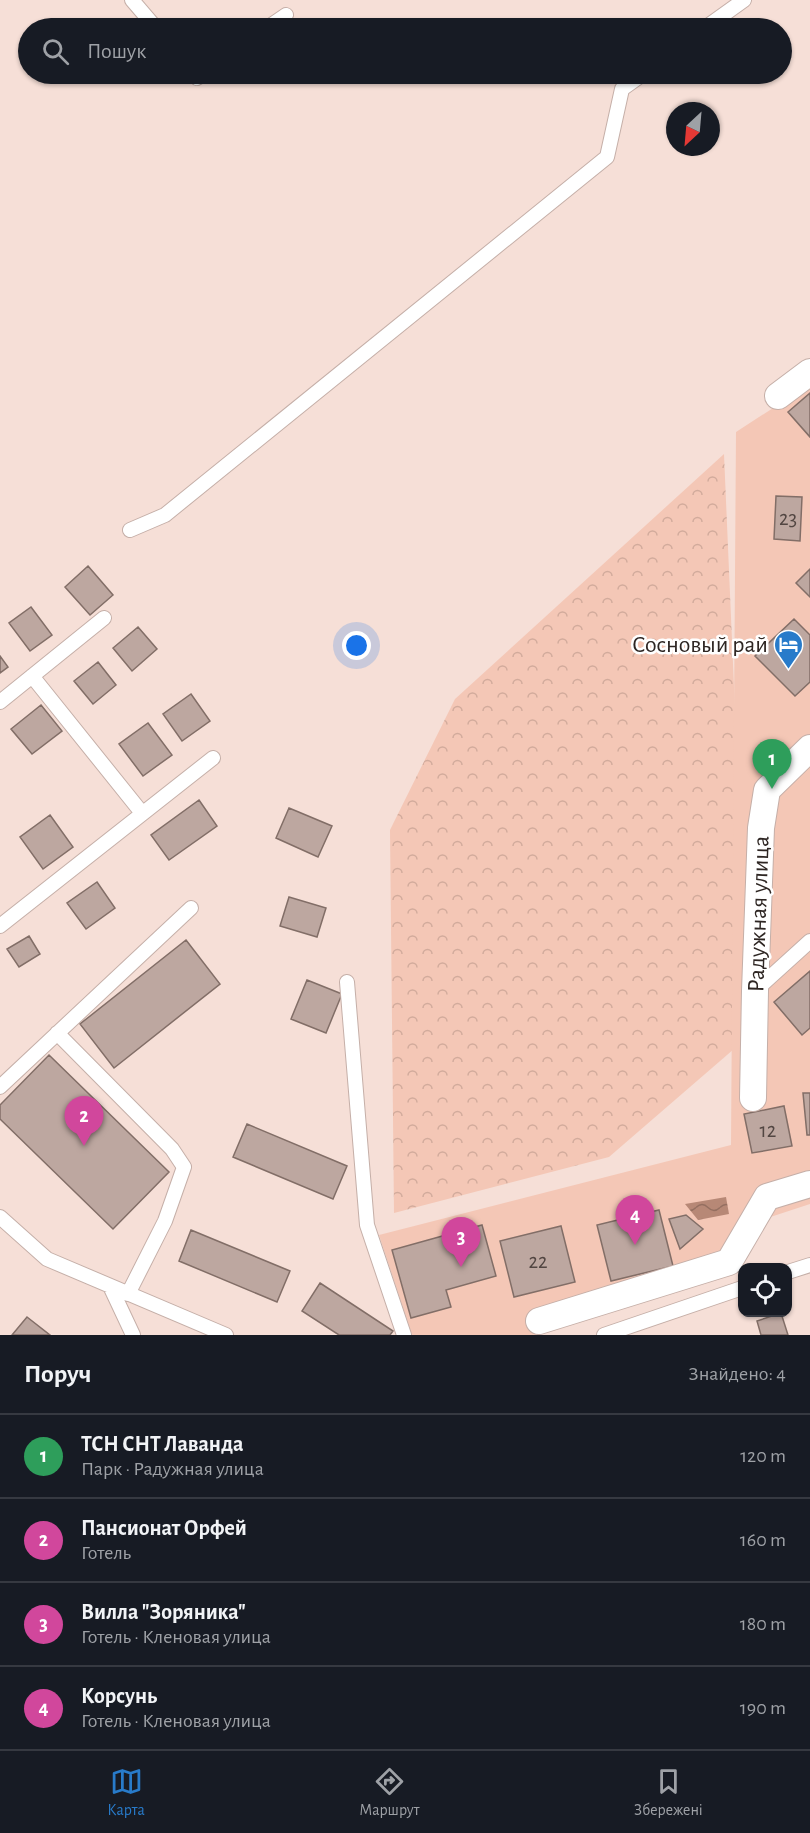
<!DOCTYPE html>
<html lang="uk">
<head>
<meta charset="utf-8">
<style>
  :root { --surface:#171b24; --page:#242831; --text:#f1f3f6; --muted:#9ea1a6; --line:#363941; --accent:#287bca }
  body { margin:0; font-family:"Alegreya Sans",sans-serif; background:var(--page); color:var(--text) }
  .controls { position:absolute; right:18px; bottom:18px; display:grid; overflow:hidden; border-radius:12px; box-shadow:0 2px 4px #0004 }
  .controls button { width:54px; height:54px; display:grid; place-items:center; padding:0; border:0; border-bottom:2px solid var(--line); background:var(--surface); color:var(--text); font:30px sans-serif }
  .compass { position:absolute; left:666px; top:102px; width:54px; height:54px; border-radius:50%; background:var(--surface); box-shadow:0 2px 4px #0004; rotate:206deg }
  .you { position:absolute; left:357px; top:646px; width:21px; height:21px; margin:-15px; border:4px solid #fff; border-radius:50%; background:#1a73e8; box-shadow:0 0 0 9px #1a73e833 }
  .badge { display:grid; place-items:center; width:39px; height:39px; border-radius:50%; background:var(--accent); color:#fff; font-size:20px; font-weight:700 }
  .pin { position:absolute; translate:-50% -50px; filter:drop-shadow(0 2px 3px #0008) }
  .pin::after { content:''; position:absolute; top:32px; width:21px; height:18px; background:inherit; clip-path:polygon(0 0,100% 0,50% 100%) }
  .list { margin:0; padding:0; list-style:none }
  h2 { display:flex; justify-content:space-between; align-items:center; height:78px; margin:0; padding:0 24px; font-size:26px }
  h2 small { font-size:20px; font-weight:400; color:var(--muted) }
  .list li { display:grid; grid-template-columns:39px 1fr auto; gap:18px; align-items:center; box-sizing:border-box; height:84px; padding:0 24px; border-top:2px solid var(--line) }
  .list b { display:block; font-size:22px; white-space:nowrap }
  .list p { margin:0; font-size:20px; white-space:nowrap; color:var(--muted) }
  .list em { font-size:20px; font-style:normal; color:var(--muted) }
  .icon { flex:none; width:33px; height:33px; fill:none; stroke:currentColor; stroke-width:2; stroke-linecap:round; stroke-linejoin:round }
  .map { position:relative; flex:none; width:810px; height:1335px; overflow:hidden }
  .search { position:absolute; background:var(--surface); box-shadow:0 2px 4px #0004; left:18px; right:18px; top:18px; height:66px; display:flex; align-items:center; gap:15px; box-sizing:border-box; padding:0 21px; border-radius:33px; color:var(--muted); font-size:22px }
  .sheet { height:414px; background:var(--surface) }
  nav { display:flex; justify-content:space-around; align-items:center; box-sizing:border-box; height:84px; border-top:2px solid var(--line); background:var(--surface); font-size:16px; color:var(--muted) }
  nav a { display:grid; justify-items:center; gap:3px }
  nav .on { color:var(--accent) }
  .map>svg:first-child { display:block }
  .forest { fill:url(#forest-crowns) }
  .green { fill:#f4c7b6 }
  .water { fill:url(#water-waves) }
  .building { fill:#bda7a0; stroke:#826e67; stroke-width:1.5 }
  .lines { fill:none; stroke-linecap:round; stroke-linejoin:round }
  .lane-casing { stroke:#c5afa8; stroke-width:16 }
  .street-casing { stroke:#c5afa8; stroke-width:28 }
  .lane { stroke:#fff; stroke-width:14 }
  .street { stroke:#fff; stroke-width:26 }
  .labels { text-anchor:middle; stroke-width:5; stroke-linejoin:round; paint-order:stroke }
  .number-label { font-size:21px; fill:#524642 }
  .poi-label { font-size:24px; fill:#2e2623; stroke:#fff; text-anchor:end }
  .street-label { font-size:24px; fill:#2e2623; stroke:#fff }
</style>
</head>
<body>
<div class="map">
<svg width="810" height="1335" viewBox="0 0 810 1335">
  <defs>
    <pattern id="forest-crowns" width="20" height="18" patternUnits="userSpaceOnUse" patternTransform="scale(1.5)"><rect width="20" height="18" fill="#f4c7b6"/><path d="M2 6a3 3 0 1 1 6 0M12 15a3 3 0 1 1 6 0" fill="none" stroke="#d2ab9c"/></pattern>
    <pattern id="water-waves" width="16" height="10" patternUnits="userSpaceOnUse" patternTransform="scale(1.5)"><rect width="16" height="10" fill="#b78876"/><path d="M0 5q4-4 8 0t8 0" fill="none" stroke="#956f60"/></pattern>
  </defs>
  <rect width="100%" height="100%" fill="#f6dfd7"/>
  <path class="forest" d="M724 454 749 1036 609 1157 394 1213 390 830 455 699Z"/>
  <path class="green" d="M810 384V1204L761 1220 731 1272 535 1335H412L379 1235 731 1145 736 432Z"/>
  <path class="water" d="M726 1197 729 1214 698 1220 685 1204Z"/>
  <path class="building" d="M810 393V437L788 412Z
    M776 496 802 497 800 541 774 539Z
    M88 566 113 595 90 615 65 587Z
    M810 569V597L796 583Z
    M31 607 52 635 30 651 9 623Z
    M794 619 810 635V682L795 696 755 656Z
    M138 627 157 649 132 671 113 648Z
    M0 656 8 667 0 673Z
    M98 662 116 685 93 704 74 681Z
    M191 694 210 721 182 741 163 714Z
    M41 705 62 731 32 754 11 729Z
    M148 723 172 755 143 776 119 744Z
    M199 800 217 826 169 860 151 835Z
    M289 808 332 826 318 857 276 838Z
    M50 815 73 847 43 869 20 837Z
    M97 882 115 908 86 929 67 903Z
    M289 897 326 908 317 937 280 926Z
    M29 936 40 954 19 967 7 949Z
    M186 940 220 984 114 1068 80 1024Z
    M810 971V1028L802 1035 774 1002Z
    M307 980 342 994 326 1033 291 1019Z
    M49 1055 169 1172 113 1229 0 1119V1105Z
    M803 1093H810V1135H807Z
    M784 1106 792 1146 752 1153 744 1114Z
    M247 1124 347 1166 333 1199 233 1157Z
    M659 1210 673 1266 611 1281 597 1225Z
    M686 1215 703 1229 680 1249 669 1219Z
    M482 1225 496 1276 446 1290 451 1307 411 1318 392 1250Z
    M561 1226 575 1282 514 1297 500 1241Z
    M191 1230 290 1271 277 1302 179 1261Z
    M320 1283 393 1331 390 1335H339L302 1311Z
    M781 1313 788 1335H761L757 1321Z
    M27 1317 50 1335H12Z"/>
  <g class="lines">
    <defs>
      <path id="lane" d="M132 0 156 28
        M267 28 286 15
        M705 28 744 0
        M193 74 197 78 203 74
        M130 530 165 515 607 157 622 89 643 74
        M32 676 142 813
        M0 702 104 618
        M0 926 213 758
        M347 982 367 1225 404 1335
        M756 990 810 941
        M57 1033 172 1149 184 1167 165 1221 128 1294
        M0 1087 191 908
        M0 1217 47 1259 226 1335
        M788 1272 810 1265
        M110 1286 133 1335
        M604 1335 742 1288"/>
      <path id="street" d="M778 396 810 372
        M753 1098 755 991 761 828 767 790 810 748
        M539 1321 729 1262 767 1197 810 1184"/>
    </defs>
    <use href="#lane" class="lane-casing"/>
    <use href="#street" class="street-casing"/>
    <use href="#lane" class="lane"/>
    <use href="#street" class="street"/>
  </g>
  <defs>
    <symbol id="hotel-pin" viewBox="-11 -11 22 30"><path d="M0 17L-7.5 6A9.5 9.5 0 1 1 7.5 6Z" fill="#287bca" stroke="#fff"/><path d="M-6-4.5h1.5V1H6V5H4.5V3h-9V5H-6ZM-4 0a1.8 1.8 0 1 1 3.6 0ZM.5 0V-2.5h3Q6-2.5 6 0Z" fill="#fff"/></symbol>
  </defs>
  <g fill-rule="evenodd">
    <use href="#hotel-pin" x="772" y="628" width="33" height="45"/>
  </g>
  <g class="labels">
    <g class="number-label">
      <text x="788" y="525">23</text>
      <text x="768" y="1137">12</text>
      <text x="538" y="1268">22</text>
    </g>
    <g class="poi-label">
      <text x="768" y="652">Сосновый рай</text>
    </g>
    <g class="street-label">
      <text transform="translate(758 914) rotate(-88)" y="8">Радужная улица</text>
    </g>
  </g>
</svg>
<div class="controls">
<button><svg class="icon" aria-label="locate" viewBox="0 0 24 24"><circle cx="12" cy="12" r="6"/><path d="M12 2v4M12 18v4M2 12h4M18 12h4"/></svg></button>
</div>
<svg class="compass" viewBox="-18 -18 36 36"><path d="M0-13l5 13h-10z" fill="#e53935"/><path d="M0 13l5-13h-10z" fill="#9ea1a6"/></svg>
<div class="you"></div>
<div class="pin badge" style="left:772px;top:789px;background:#2e9e5b">1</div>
<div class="pin badge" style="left:84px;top:1146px;background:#d1479c">2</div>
<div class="pin badge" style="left:461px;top:1267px;background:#d1479c">3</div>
<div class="pin badge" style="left:635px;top:1245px;background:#d1479c">4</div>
<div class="search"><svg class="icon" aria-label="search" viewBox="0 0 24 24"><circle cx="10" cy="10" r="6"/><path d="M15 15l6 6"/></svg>Пошук</div>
</div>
<section class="sheet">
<h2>Поруч<small>Знайдено: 4</small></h2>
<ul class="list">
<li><span class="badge" style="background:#2e9e5b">1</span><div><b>ТСН СНТ Лаванда</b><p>Парк · Радужная улица</p></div><em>120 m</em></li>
<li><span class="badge" style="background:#d1479c">2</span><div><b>Пансионат Орфей</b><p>Готель</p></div><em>160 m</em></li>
<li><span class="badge" style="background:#d1479c">3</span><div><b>Вилла &quot;Зоряника&quot;</b><p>Готель · Кленовая улица</p></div><em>180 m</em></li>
<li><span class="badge" style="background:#d1479c">4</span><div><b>Корсунь</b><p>Готель · Кленовая улица</p></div><em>190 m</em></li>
</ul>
</section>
<nav>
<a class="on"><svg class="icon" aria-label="map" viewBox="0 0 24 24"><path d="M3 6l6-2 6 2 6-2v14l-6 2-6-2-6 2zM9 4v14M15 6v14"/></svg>Карта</a>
<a><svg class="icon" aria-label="directions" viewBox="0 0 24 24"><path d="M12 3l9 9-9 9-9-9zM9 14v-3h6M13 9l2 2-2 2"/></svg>Маршрут</a>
<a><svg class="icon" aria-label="saved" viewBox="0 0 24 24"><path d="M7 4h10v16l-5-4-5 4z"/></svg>Збережені</a>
</nav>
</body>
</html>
